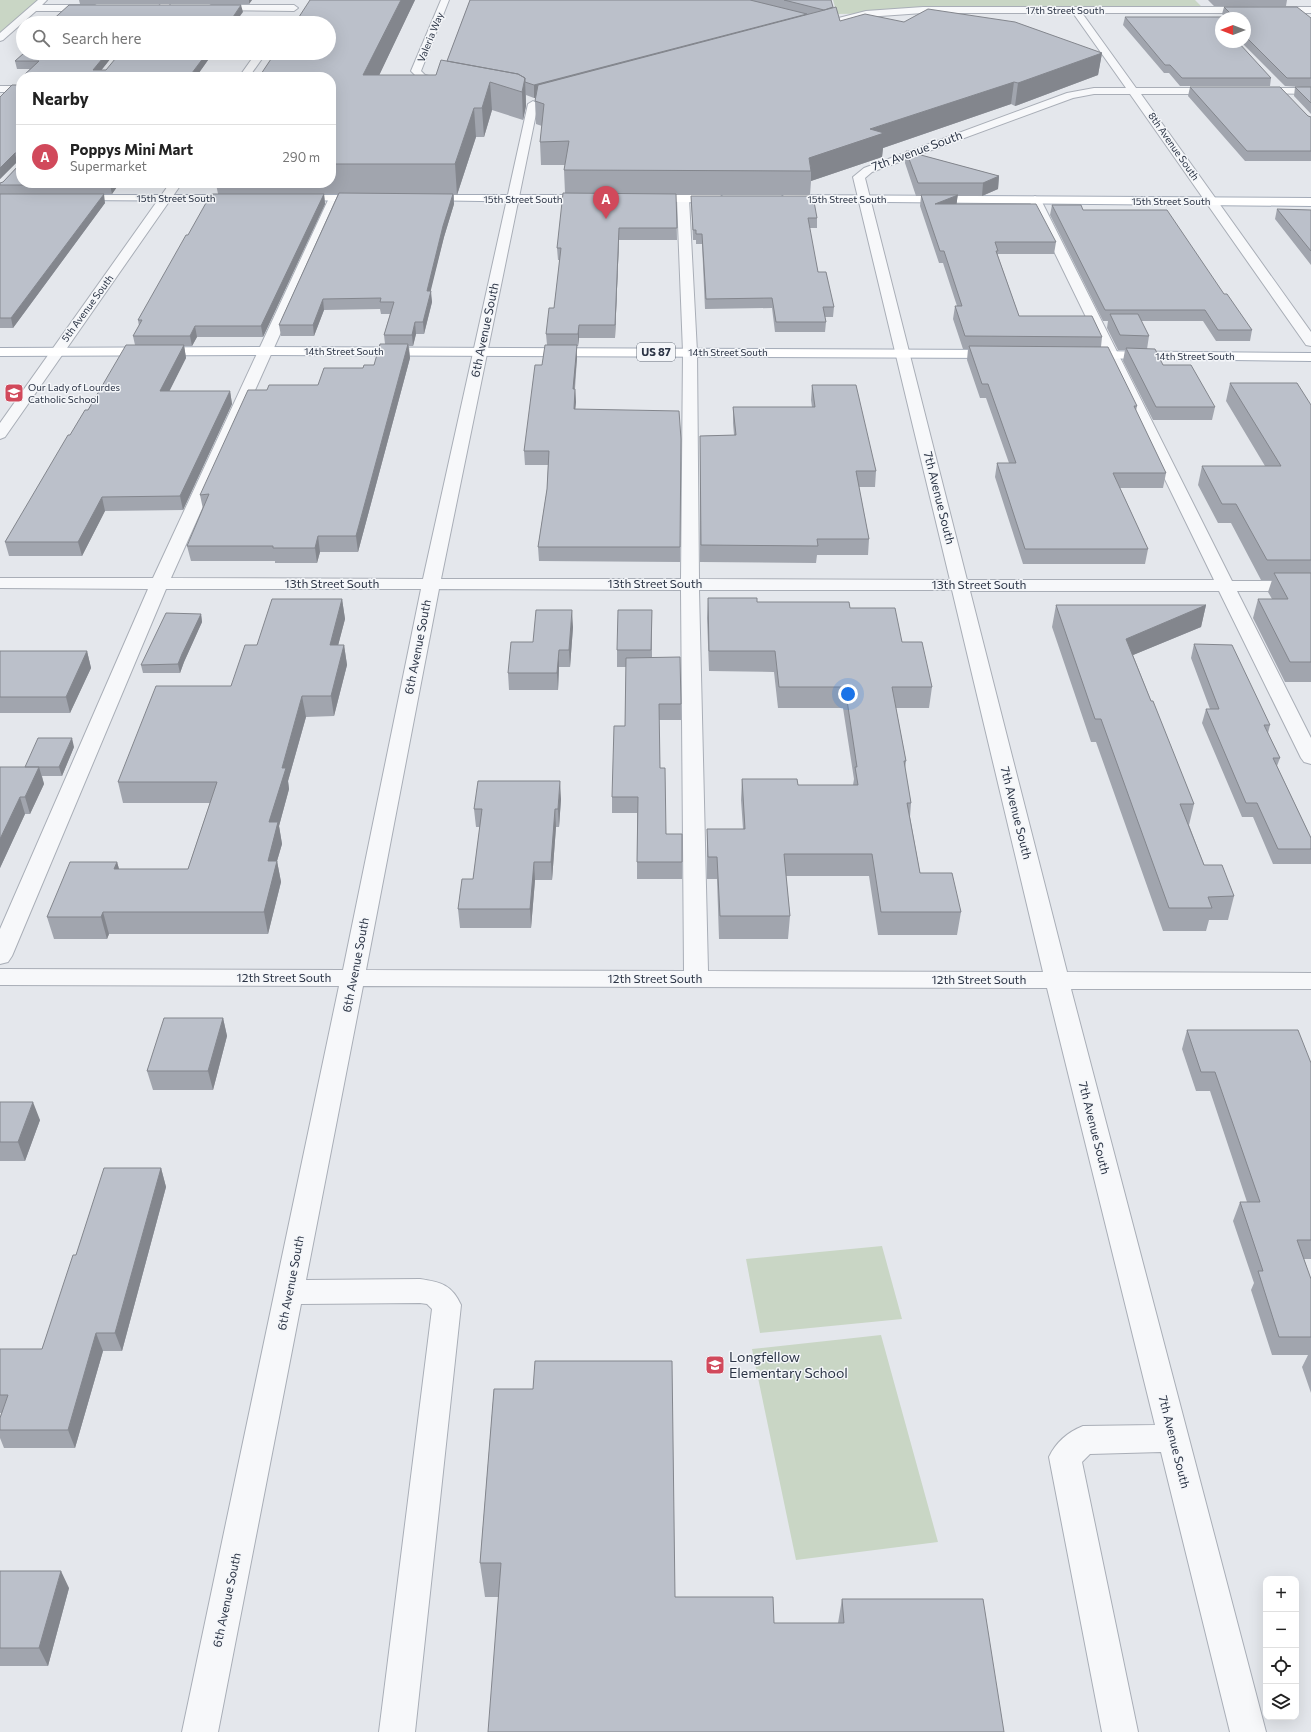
<!DOCTYPE html>
<html lang="en">
<head>
<meta charset="utf-8">
<style>
  :root { --surface:#fff; --page:#f6f6f6; --text:#222; --muted:#767676; --line:#e0e0e0; --accent:#d1495b }
  body { margin:0; font-family:Commissioner,sans-serif; background:var(--page); color:var(--text) }
  .controls { position:absolute; right:12px; bottom:12px; display:grid; overflow:hidden; border-radius:8px; box-shadow:0 4px 16px #0002 }
  .controls button { width:36px; height:36px; display:grid; place-items:center; padding:0; border:0; border-bottom:1px solid var(--line); background:var(--surface); color:var(--text); font:20px sans-serif }
  .compass { position:absolute; left:1215px; top:12px; width:36px; height:36px; border-radius:50%; background:var(--surface); box-shadow:0 4px 16px #0002; rotate:270deg }
  .you { position:absolute; left:848px; top:694px; width:14px; height:14px; margin:-10px; border:3px solid #fff; border-radius:50%; background:#1a73e8; box-shadow:0 0 0 6px #1a73e833 }
  .badge { display:grid; place-items:center; width:26px; height:26px; border-radius:50%; background:var(--accent); color:#fff; font-size:13px; font-weight:700 }
  .pin { position:absolute; translate:-50% -33px; filter:drop-shadow(0 1px 2px #0008) }
  .pin::after { content:''; position:absolute; top:21px; width:14px; height:12px; background:inherit; clip-path:polygon(0 0,100% 0,50% 100%) }
  .list { margin:0; padding:0; list-style:none }
  h2 { display:flex; justify-content:space-between; align-items:center; height:52px; margin:0; padding:0 16px; font-size:17px }
  h2 small { font-size:13px; font-weight:400; color:var(--muted) }
  .list li { display:grid; grid-template-columns:26px 1fr auto; gap:12px; align-items:center; box-sizing:border-box; height:64px; padding:0 16px; border-top:1px solid var(--line) }
  .list b { display:block; font-size:15px; white-space:nowrap }
  .list p { margin:0; font-size:13px; white-space:nowrap; color:var(--muted) }
  .list em { font-size:13px; font-style:normal; color:var(--muted) }
  .icon { flex:none; width:22px; height:22px; fill:none; stroke:currentColor; stroke-width:2; stroke-linecap:round; stroke-linejoin:round }
  .map { position:relative; flex:none; width:1311px; height:1732px; overflow:hidden }
  .search { position:absolute; background:var(--surface); box-shadow:0 4px 16px #0002; left:16px; top:16px; width:320px; height:44px; display:flex; align-items:center; gap:10px; box-sizing:border-box; padding:0 14px; border-radius:22px; color:var(--muted); font-size:15px }
  .panel { position:absolute; background:var(--surface); box-shadow:0 4px 16px #0002; left:16px; top:72px; width:320px; height:116px; border-radius:16px }
  .map>svg:first-child { display:block }
  .green { fill:#c9d6c5 }
  .lines { fill:none; stroke-linecap:round; stroke-linejoin:round }
  .minor-casing { stroke:#a9aeb7; stroke-width:2 }
  .major-casing { stroke:#a3abb8; stroke-width:2 }
  .minor { fill:#f7f8fa; fill-rule:evenodd }
  .major { fill:#fff; fill-rule:evenodd }
  .wall { fill:#a1a5ae }
  .shaded-wall { fill:#83868d }
  .building { fill:#bbc0ca; stroke:#83868d }
  .labels { text-anchor:middle; stroke-width:3; stroke-linejoin:round; paint-order:stroke }
  .far-street-label { font-size:10px; fill:#2b3445; stroke:#f4f6f9 }
  .far-poi-label { font-size:10px; fill:#2b3445; stroke:#f4f6f9; text-anchor:start }
  .shield { fill:#f4f6f9; stroke:#676e7b; stroke-width:1 }
  .shield-label { font-size:11px; font-weight:bold; fill:#2b3445 }
  .street-label { font-size:12px; fill:#2b3445; stroke:#f4f6f9 }
  .near-poi-label { font-size:14px; fill:#2b3445; stroke:#f4f6f9; text-anchor:start }
</style>
</head>
<body>
<div class="map">
<svg width="1311" height="1732" viewBox="0 0 1311 1732">
  <rect width="100%" height="100%" fill="#e4e7ec"/>
  <path class="green" d="M0 0H41L0 37Z
    M833 0H1195L1204 9 837 14Z
    M882 1246 902 1319 760 1333 746 1259Z
    M881 1335 938 1542 796 1560 752 1349Z"/>
  <g class="lines">
    <defs>
      <path id="minor" d="M38 0H47L42 5H95L99 8 95 11H36L3 40 0 41V33Z
        M164 0H173L154 23H145Z
        M441 0H449L421 71 425 75 451 82 452 84 447 87 419 79 411 71Z
        M211 5H294L298 8 294 11 208 10 207 8Z
        M923 7H1311V13H1082L1136 88H1218L1223 91 1218 94H1141L1311 332V346L1306 345 1130 94H1094L1073 98 872 172 865 178 967 580H1214L1029 200 1035 196 1041 200 1232 581H1311V591H1237L1311 738V764L1304 762 1301 758 1219 591H970L1067 972 1311 973V989H1071L1266 1732H1230L1161 1452 1090 1454 1082 1462 1138 1732H1102L1049 1457C1056 1442 1068 1432 1083 1426L1155 1425 1047 988 363 986 306 1280 420 1279C441 1282 452 1285 461 1305L415 1732H379L432 1309 427 1304 420 1303 301 1304 218 1732H182L339 986 0 985V969L343 970 421 589H166L12 956 8 962 0 964V929L148 589 0 588V578H153L329 198 335 195 341 198 171 578 423 579 528 104 533 101 538 104 441 579H681L683 352 677 199 683 195 689 199 697 352 699 579 950 580 853 177 864 168 1067 93 1094 88H1126L1073 13H923L866 17 810 31 805 28 807 26 866 11ZM439 589 681 590 684 971 366 970ZM699 590H952L1043 972 708 971Z
        M256 53H266L249 77H239Z
        M0 86H21V92H0Z
        M1254 88H1311V94L1250 93 1249 91Z
        M170 183H182L5 437 0 439V423Z"/>
      <path id="major" d="M74 195H238L244 198 238 201 70 200 68 198 70 196Z
        M294 195H366L372 198 366 201 290 200 288 198Z
        M424 195H592L598 199 592 203 420 200 418 198Z
        M646 195H720L726 199 720 203 642 201 640 199Z
        M784 195 1311 198V206L780 201 778 199Z
        M264 347 997 350 1002 351 1004 354 1002 357 997 358 264 355 0 356V348Z
        M1081 351 1311 353V361L1076 358 1074 355 1076 352Z"/>
    </defs>
    <use href="#minor" class="minor-casing"/>
    <use href="#major" class="major-casing"/>
    <use href="#minor" class="minor"/>
    <use href="#major" class="major"/>
  </g>
  <path class="wall" d="M79 0H252L249 4H80Z
    M310 0H415L379 75H436L447 61 470 0H831L833 8 840 21 904 22 1102 53 1098 75 1015 106 1011 104 883 148 882 157 811 181 810 195H676L677 240H619L615 338H579L578 346H577V358L575 389 576 402 575 409 681 439 680 562 539 561 538 547 547 489 548 465H525L524 451 547 345 546 334 554 308 560 260H558L557 248 565 193 564 170 565 165H541L540 142 542 126 536 124 535 101 536 98H534L526 95V106L523 120 492 110 484 137H476L457 195H454V204L444 237 430 291 432 302 424 334H416L413 346H409L410 358 358 552H320L317 563H275V561H191L187 546 203 509 200 495 267 390 318 385 363 368 374 365 385 344 384 335 390 314H381L380 309 324 310 314 336H281L279 325 338 194H324L325 204 263 337H197L192 346H184L186 358 169 391H230L232 404 183 510 105 511 82 556H9L5 542 70 435 135 345 133 336 139 326 138 320 188 235 218 194 216 184H214L213 183H331V77Z
    M1208 0H1287L1286 6H1214Z
    M1224 7 1311 18V114L1294 96 1295 87H1301L1285 86 1241 42H1245V18L1221 42 1271 78 1270 86H1180L1169 73H1164L1123 25 1125 17H1225L1222 14Z
    M24 53H115L101 70H106L213 53 196 77H22L30 69H17L15 61Z
    M20 85 21 183H123L122 184H119L112 194H79L105 203 13 328H0V183L3 182 20 164V162H17L0 179V97Z
    M1190 87 1311 117V161H1245L1188 96Z
    M906 151 999 176 998 189 982 196H957V204L1056 242 1054 254H998V256L1019 316 1102 337 1101 347 1137 406 1136 411 1166 473 1163 488H1120L1148 549 1145 564H1023L995 477 997 463H1009L986 398H980L967 360 968 349H963L953 319 955 306H957L943 263H939L920 206 921 196H916L905 163Z
    M691 196 817 218V228H809L818 272 834 307 833 317H825L826 322 825 332H775L772 308 705 309 702 244H696V240H693Z
    M1052 205 1083 210 1224 294 1252 330 1250 341H1216L1203 321H1141L1149 336 1147 349 1163 365 1215 407 1212 420H1153L1123 361 1125 350H1118L1107 328 1108 321H1103L1050 215Z
    M1277 209 1311 210V265L1275 219Z
    M1230 383 1311 405V682H1285L1253 618 1258 599H1272L1268 592 1272 580H1261L1231 523H1218L1198 485 1202 466H1265L1226 401Z
    M812 385 876 471 875 487H859L869 539 868 555H817L816 563 700 562V436L734 435 733 423V407H812L811 400Z
    M708 598 757 602 850 608 902 642 932 687 929 708H896L906 761 905 769 911 803 910 817 920 873 961 912 957 935H878L869 876H786L790 916 788 939H719L717 879H707V829H743L741 800 742 779 798 785H853L854 779 843 708H778L774 672 709 671 707 618Z
    M342 599 345 619 338 645H344L347 665 334 716 306 717 288 781 289 789 279 826 282 844 277 861 281 882 268 934H109L107 939H54L47 917 117 862 119 869H188L210 803H123L118 782 231 686Z
    M1056 605H1206L1201 627 1133 655 1151 701 1194 804 1189 825 1204 865 1234 896 1228 920H1209L1206 931H1163L1096 742H1091L1052 627Z
    M652 610V658L681 704V720H659L660 768 666 834 682 862V879H637V813H612V797L625 726 626 667H617V650Z
    M201 614 202 622 184 662 180 673H143L141 665Z
    M573 627 570 667H559L558 690H509L508 673 533 642Z
    M1194 644 1270 725 1268 733 1280 758 1277 766 1311 838V864H1273L1253 817H1242L1202 723 1206 709H1210L1191 658Z
    M0 651H87L91 668 70 713H0Z
    M74 747 62 776H42L44 784 30 814H25L0 868V767H25Z
    M561 799 559 827H556L552 880H535L531 928H460L458 909 473 879 480 827H476L474 809Z
    M223 1018 227 1036 213 1090H153L147 1071Z
    M1187 1030 1311 1063V1259H1304L1311 1279V1393L1302 1367 1308 1355H1272L1251 1290 1254 1283 1233 1221 1240 1202H1247L1210 1091H1196L1182 1049Z
    M0 1102 40 1120 25 1161H0Z
    M161 1168 166 1187 122 1351H103L75 1448H4L0 1438V1418L1 1413H0V1349H42L76 1255Z
    M494 1389 675 1597 774 1623H838L842 1599 1004 1732 498 1597H485L480 1563Z
    M0 1571 69 1588 48 1666H0Z"/>
  <path class="shaded-wall" d="M249 0H252L249 4Z
    M401 0H415L366 103 363 75Z
    M241 5 243 12 235 23H229Z
    M807 14 806 26 534 98V85Z
    M107 53H115L96 77 93 70Z
    M207 53H213L196 77H189Z
    M1102 53 1098 75 1015 106 1018 83Z
    M525 78 526 106 523 120 522 92Z
    M490 82 492 110 484 137 482 108Z
    M1014 82 1011 104 883 148 882 157 811 181V171L809 158 870 129Z
    M474 108 476 137 457 195 455 164Z
    M15 153 17 162 0 179V168Z
    M999 176 998 189 982 196 983 183Z
    M112 183H119V184L112 194 110 185Z
    M104 194 105 203 13 328 11 318Z
    M324 194 325 204 263 337 261 326Z
    M453 194 454 204 444 237 428 302 427 291 443 226Z
    M958 195 956 206 935 204Z
    M619 228V240L615 338V325Z
    M431 291 432 302 424 334 423 322Z
    M323 299 324 310 314 336 313 325Z
    M415 322 416 334 413 346 412 335Z
    M579 325V338L578 346V334Z
    M195 326 197 337 192 346 190 336Z
    M408 344 410 358 358 552 356 536Z
    M184 345 186 358 163 404 160 391Z
    M577 345V358L573 402V389Z
    M575 389 576 402 574 422V409Z
    M230 391 232 404 183 510 180 496Z
    M102 497 105 511 82 556 78 542Z
    M318 536 320 552 317 563 315 548Z
    M342 599 345 619 333 665 330 645Z
    M1206 605 1201 627 1121 660 1126 639Z
    M572 610 573 627 570 667 569 650Z
    M201 614 202 622 184 662 180 673 178 664 182 654Z
    M344 645 347 665 334 716 331 696Z
    M559 650V667L558 690 557 673Z
    M87 651 91 668 70 713 66 697Z
    M302 696 306 717 288 781 289 789 279 826 282 844 277 861 281 882 268 934 264 912 268 861 269 822 282 768Z
    M72 738 74 747 62 776 59 767Z
    M39 767 44 784 30 814 25 797Z
    M560 781 561 799 559 827 558 809Z
    M20 797 25 814 0 868V839Z
    M555 809 556 827 552 880 551 862Z
    M117 862 123 883 114 869Z
    M534 862 535 880 531 928 530 909Z
    M103 912 109 934 107 939 101 917Z
    M223 1018 227 1036 213 1090 208 1071Z
    M33 1102 40 1120 25 1161 18 1142Z
    M161 1168 166 1187 122 1351 115 1333Z
    M96 1333 103 1351 75 1448 68 1430Z
    M61 1571 69 1588 48 1666 39 1648Z"/>
  <path class="building" d="M310 0H401L363 75H436L441 60 518 74 525 78 522 92 490 82 482 108H474L455 164H331V77H259L275 53H329V23H295Z
    M470 0H750L807 14 534 85 525 82V78L518 74 447 61Z
    M784 0H831L833 7 824 10Z
    M69 5H241L229 23H49Z
    M836 7 840 21 865 14 904 22 928 9 1015 22 1102 53 1018 83 1014 82 870 129 884 133 809 158 811 171 564 170 569 141 540 142 544 104 535 101 538 85Z
    M1224 7H1297L1311 18V78H1287L1245 36V18H1221V42H1238L1271 78H1182L1170 65H1165L1125 17H1234Z
    M24 53H107L93 70H106L120 53H207L189 77H22L39 61H15Z
    M21 78V183H112L110 185H0V183L3 182 20 164V153H15L0 168V97L12 85H20Z
    M1190 87H1280L1308 116 1311 117V151H1247Z
    M1295 87H1311V103Z
    M906 151 999 176 983 183H918Z
    M339 193 453 194 443 226 427 291H431L423 322H415L412 335H384L394 302H380L381 298 323 299 313 325H279Z
    M563 193 676 194 677 228H619L615 325H579L578 334H546L549 308H554L561 248H557Z
    M0 194H104L11 318H0Z
    M211 194H324L261 326H195L190 336H133L142 320H138L186 235H188Z
    M921 195H958L935 204H1036L1056 242H995L998 251H996L1019 316H1092L1102 337 965 336 955 306H962L944 251H940Z
    M691 196H813L817 218H808L818 272H826L834 307H823L826 322H776L772 298 706 299 702 234H696V230H693Z
    M1052 205H1081L1083 210H1167L1224 294H1227L1252 330H1218L1205 310H1105Z
    M1277 209 1311 210V251Z
    M1110 314H1138L1149 336 1120 335Z
    M380 344H408L356 536H318L315 548H273V546H187L209 494 200 495 248 390H267L269 385H318L324 368H363L364 365H374Z
    M126 345H184L160 391H230L180 496 102 497 78 542H5L68 435H70L85 410H88Z
    M545 345H577L573 389H575L574 409 679 411 681 439 680 547H538L547 489 549 451H524L535 365H542Z
    M969 346 1108 347 1137 406H1134L1166 473H1113L1148 549H1025L997 463H1016L988 384H982Z
    M1126 348 1155 349 1163 365H1191L1215 407H1156Z
    M1230 383H1297L1311 405V560H1267L1236 504H1222L1202 466H1281Z
    M812 385H856L876 471H856L869 539H817L818 546 701 545 700 436 736 435 733 407H815Z
    M1274 573H1311V662H1290L1258 599H1288Z
    M708 598H757V602H849L850 608H895L902 642H922L932 687H892L906 761H904L911 803H907L920 873H952L961 912H881L872 854H784L790 916H720L717 857H708L707 829H745L742 779H797L798 785H858L855 767H857L845 687H779L775 651H709Z
    M272 599H342L330 645H344L331 696H302L282 768H286L269 822H278L268 861H277L264 912H103L101 917H47L70 862H117L114 869H188L217 782H118L156 686H231L245 645H257Z
    M1056 605H1206L1126 639 1151 701H1153L1194 804H1180L1204 865H1222L1234 896 1208 897 1212 908H1169L1101 719H1095Z
    M536 610H572L569 650H559L557 673H508L511 642H533Z
    M618 610H652L651 650H617Z
    M166 613 201 614 182 654 178 664 141 665Z
    M1194 644 1232 645 1270 725H1264L1280 758H1273L1311 838V849H1278L1257 803H1246L1206 709H1219Z
    M0 651H87L66 697H0Z
    M680 657 681 704H659L660 768H665L666 834H682V862H637L638 797H612L614 726H625L626 658Z
    M38 738H72L59 767H25Z
    M0 767H39L25 797H20L0 839Z
    M478 781H560L558 809H555L551 862H534L530 909H458L462 879H473L482 809H474Z
    M164 1018H223L208 1071H147Z
    M1187 1030H1298L1311 1063V1240H1297L1311 1279V1337H1279L1258 1271H1263L1240 1202H1260L1215 1072H1201Z
    M0 1102H33L18 1142H0Z
    M104 1168H161L115 1333H96L68 1430H0V1418L8 1395H0V1349H42L73 1255H76Z
    M535 1361H672L675 1597H773L774 1623H844L842 1599H983L1004 1732H488L501 1563H480L494 1389H533Z
    M0 1571H61L39 1648H0Z"/>
  <defs>
    <symbol id="school-square" viewBox="-11 -11 22 22"><rect x="-9" y="-9" width="18" height="18" rx="4" fill="#d1495b" stroke="#f4f6f9"/><path d="M0-5L7-2L0 1L-7-2ZM-4 1L0 2.5L4 1V4Q0 6-4 4Z" fill="#fff"/></symbol>
  </defs>
  <g fill-rule="evenodd">
    <use href="#school-square" x="3" y="382" width="22" height="22"/>
    <use href="#school-square" x="704" y="1354" width="22" height="22"/>
  </g>
  <g class="labels">
    <g class="far-street-label">
      <text x="1065" y="14">17th Street South</text>
      <text transform="translate(430 37) rotate(-68)" y="4">Valeria Way</text>
      <text transform="translate(1174 146) rotate(55)" y="4">8th Avenue South</text>
      <text x="176" y="202">15th Street South</text>
      <text x="523" y="203">15th Street South</text>
      <text x="847" y="203">15th Street South</text>
      <text x="1171" y="205">15th Street South</text>
      <text transform="translate(87 308) rotate(-54)" y="4">5th Avenue South</text>
      <text x="344" y="355">14th Street South</text>
      <text x="728" y="356">14th Street South</text>
      <text x="1195" y="360">14th Street South</text>
    </g>
    <g class="far-poi-label">
      <text x="28" y="391">Our Lady of Lourdes<tspan x="28" dy="12">Catholic School</tspan></text>
    </g>
    <rect class="shield" x="637" y="343" width="38" height="18" rx="3"/>
    <g class="shield-label">
      <text x="656" y="356">US 87</text>
    </g>
    <g class="street-label">
      <text transform="translate(917 151) rotate(-20)" y="4">7th Avenue South</text>
      <text transform="translate(485 330) rotate(-78)" y="4">6th Avenue South</text>
      <text transform="translate(939 498) rotate(76)" y="4">7th Avenue South</text>
      <text x="332" y="588">13th Street South</text>
      <text x="655" y="588">13th Street South</text>
      <text x="979" y="589">13th Street South</text>
      <text transform="translate(418 647) rotate(-79)" y="4">6th Avenue South</text>
      <text transform="translate(1016 813) rotate(76)" y="4">7th Avenue South</text>
      <text transform="translate(356 965) rotate(-79)" y="4">6th Avenue South</text>
      <text x="284" y="982">12th Street South</text>
      <text x="655" y="983">12th Street South</text>
      <text x="979" y="984">12th Street South</text>
      <text transform="translate(1094 1128) rotate(76)" y="4">7th Avenue South</text>
      <text transform="translate(291 1283) rotate(-79)" y="4">6th Avenue South</text>
      <text transform="translate(1174 1442) rotate(76)" y="4">7th Avenue South</text>
      <text transform="translate(227 1600) rotate(-78)" y="4">6th Avenue South</text>
    </g>
    <g class="near-poi-label">
      <text x="729" y="1362">Longfellow<tspan x="729" dy="16">Elementary School</tspan></text>
    </g>
  </g>
</svg>
<div class="controls">
<button>+</button>
<button>−</button>
<button><svg class="icon" aria-label="locate" viewBox="0 0 24 24"><circle cx="12" cy="12" r="6"/><path d="M12 2v4M12 18v4M2 12h4M18 12h4"/></svg></button>
<button><svg class="icon" aria-label="layers" viewBox="0 0 24 24"><path d="M12 4l9 5-9 5-9-5zM3 14l9 5 9-5"/></svg></button>
</div>
<svg class="compass" viewBox="-18 -18 36 36"><path d="M0-13l5 13h-10z" fill="#e53935"/><path d="M0 13l5-13h-10z" fill="#767676"/></svg>
<div class="you"></div>
<div class="pin badge" style="left:606px;top:219px">A</div>
<div class="search"><svg class="icon" aria-label="search" viewBox="0 0 24 24"><circle cx="10" cy="10" r="6"/><path d="M15 15l6 6"/></svg>Search here</div>
<section class="panel">
<h2>Nearby<small></small></h2>
<ul class="list">
<li><span class="badge">A</span><div><b>Poppys Mini Mart</b><p>Supermarket</p></div><em>290 m</em></li>
</ul>
</section>
</div>
</body>
</html>
